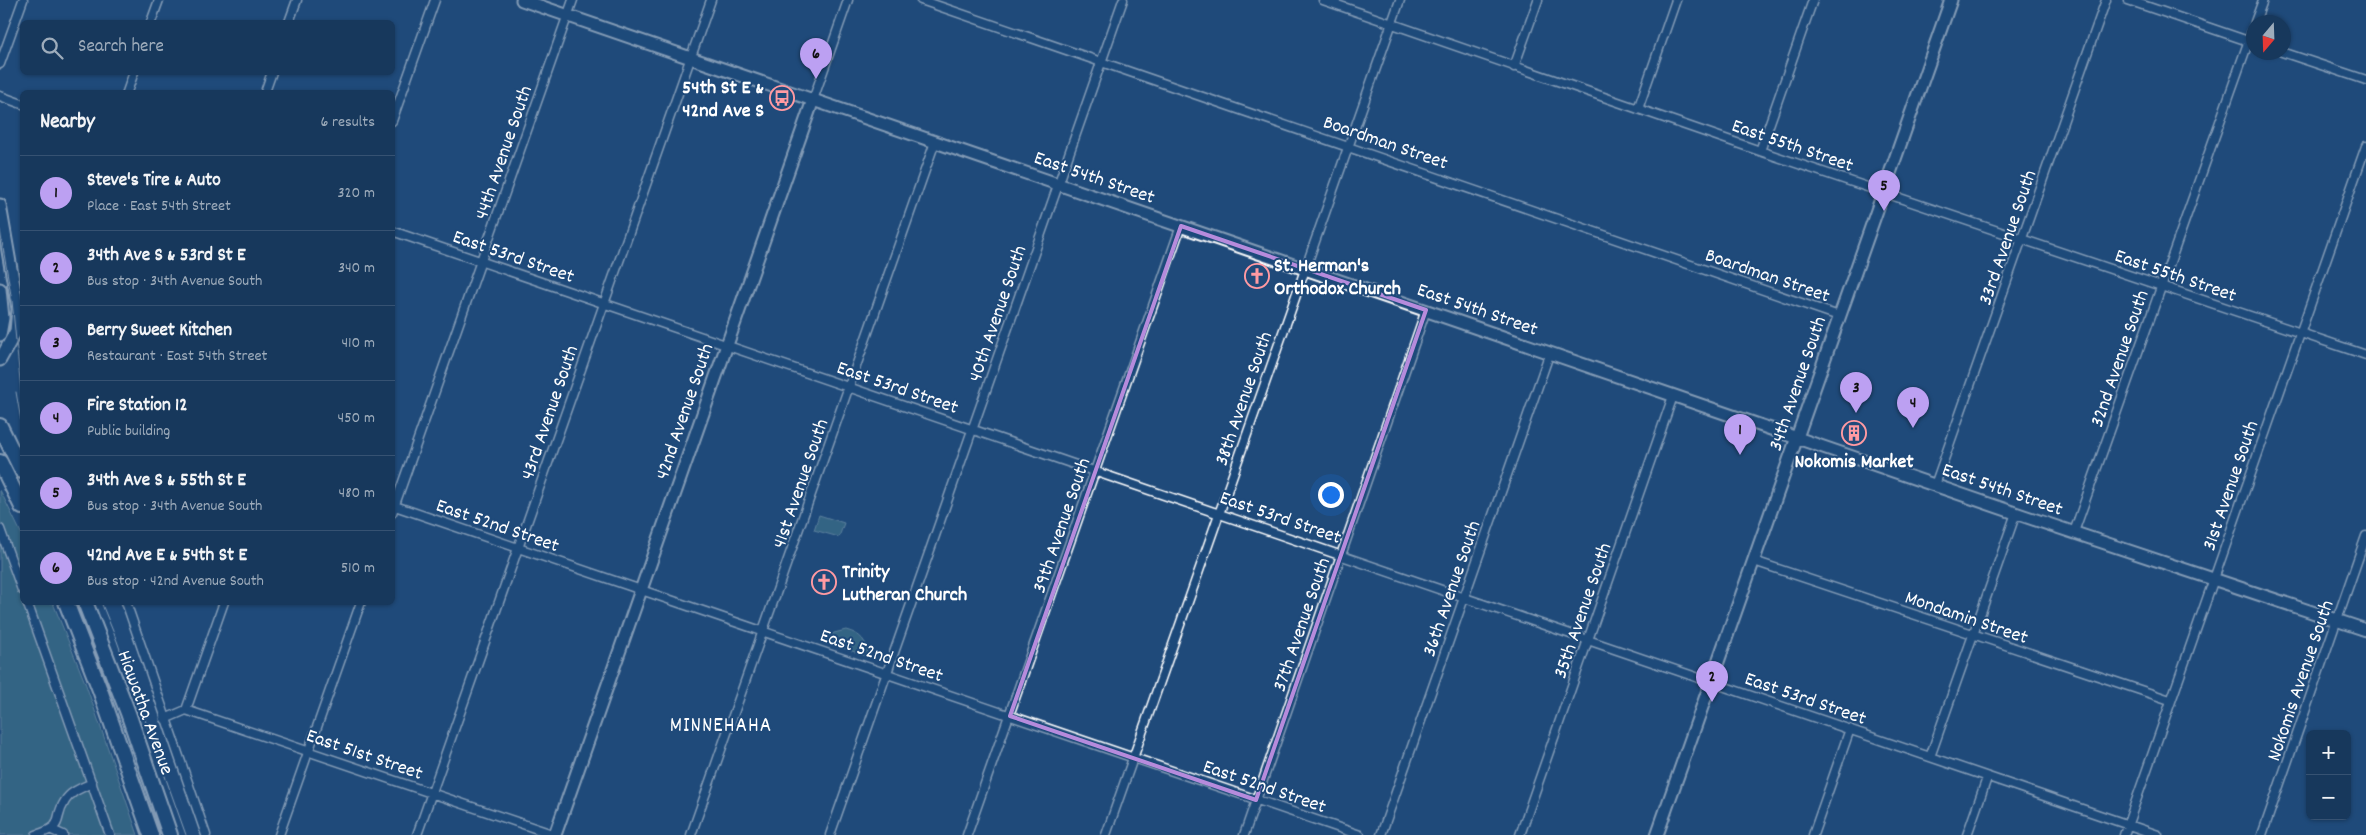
<!DOCTYPE html>
<html lang="en">
<head>
<meta charset="utf-8">
<style>
  :root { --surface:#17385c; --page:#203f62; --text:#f1f3f6; --muted:#9eacbb; --line:#365272; --accent:#bca0f2 }
  body { margin:0; font-family:Dekko,sans-serif; background:var(--page); color:var(--text) }
  .controls { position:absolute; right:15px; bottom:15px; display:grid; overflow:hidden; border-radius:8px; box-shadow:0 1px 4px #0004 }
  .controls button { width:45px; height:45px; display:grid; place-items:center; padding:0; border:0; border-bottom:1px solid var(--line); background:var(--surface); color:var(--text); font:25px sans-serif }
  .compass { position:absolute; left:2246px; top:15px; width:45px; height:45px; border-radius:50%; background:var(--surface); box-shadow:0 1px 4px #0004; rotate:199deg }
  .you { position:absolute; left:1330px; top:494px; width:18px; height:18px; margin:-12px; border:4px solid #fff; border-radius:50%; background:#1a73e8; box-shadow:0 0 0 8px #1a73e833 }
  .badge { display:grid; place-items:center; width:32px; height:32px; border-radius:50%; background:var(--accent); color:#111; font-size:16px; font-weight:700 }
  .pin { position:absolute; translate:-50% -41px; filter:drop-shadow(0 1px 2px #0008) }
  .pin::after { content:''; position:absolute; top:26px; width:18px; height:15px; background:inherit; clip-path:polygon(0 0,100% 0,50% 100%) }
  .list { margin:0; padding:0; list-style:none }
  h2 { display:flex; justify-content:space-between; align-items:center; height:65px; margin:0; padding:0 20px; font-size:21px }
  h2 small { font-size:16px; font-weight:400; color:var(--muted) }
  .list li { display:grid; grid-template-columns:32px 1fr auto; gap:15px; align-items:center; box-sizing:border-box; height:75px; padding:0 20px; border-top:1px solid var(--line) }
  .list b { display:block; font-size:19px; white-space:nowrap }
  .list p { margin:0; font-size:16px; white-space:nowrap; color:var(--muted) }
  .list em { font-size:16px; font-style:normal; color:var(--muted) }
  .icon { flex:none; width:28px; height:28px; fill:none; stroke:currentColor; stroke-width:2; stroke-linecap:round; stroke-linejoin:round }
  .map { position:relative; flex:none; width:2366px; height:835px; overflow:hidden }
  .search { position:absolute; background:var(--surface); box-shadow:0 1px 4px #0004; left:20px; top:20px; width:375px; height:55px; display:flex; align-items:center; gap:12px; box-sizing:border-box; padding:0 18px; border-radius:8px; color:var(--muted); font-size:19px }
  .panel { position:absolute; background:var(--surface); box-shadow:0 1px 4px #0004; left:20px; top:90px; width:375px; height:515px; border-radius:8px }
  .map>svg:first-child { display:block }
  .green { fill:#4e8390; stroke:#a6c1c8 }
  .lines { fill:none; stroke-linecap:round; stroke-linejoin:round }
  .street-casing { stroke:#fff; stroke-width:11 }
  .secondary-casing { stroke:#fff; stroke-width:15 }
  .highway-casing { stroke:#fff; stroke-width:18 }
  .street { stroke:#1f4a7a; stroke-width:8 }
  .secondary { stroke:#1f4a7a; stroke-width:11 }
  .highway { stroke:#1f4a7a; stroke-width:14 }
  .tram { stroke:#fff; stroke-width:1 }
  .marked { fill:none; stroke:#b68bdc; stroke-width:4; stroke-linejoin:round }
  .labels { text-anchor:middle; stroke-width:4; stroke-linejoin:round; paint-order:stroke }
  .poi-label { font-size:20px; font-weight:bold; fill:#fff; stroke:#1f4a7a; text-anchor:start }
  .street-label { font-size:20px; fill:#fff; stroke:#1f4a7a }
  .neighbourhood-label { font-size:21px; letter-spacing:1px; fill:#fff; stroke:#1f4a7a }
</style>
</head>
<body>
<div class="map">
<svg width="2366" height="835" viewBox="0 0 2366 835">
  <rect width="100%" height="100%" fill="#1f4a7a"/>
  <filter id="ink" filterUnits="userSpaceOnUse"><feTurbulence type="fractalNoise" baseFrequency=".02" numOctaves="2"/><feDisplacementMap in="SourceGraphic" scale="10" xChannelSelector="R" yChannelSelector="G"/><feConvolveMatrix kernelMatrix="1 2 1 2 8 2 1 2 1" color-interpolation-filters="sRGB"/></filter>
  <g filter="url(#ink)">
    <path class="green" d="M0 490 22 535V602L53 603 86 685 138 835H0Z
      M819 515 844 523 839 537 814 530Z
      M846 630C861 634 867 641 869 657L824 641 834 633Z"/>
    <g class="lines">
      <defs>
        <path id="street" d="M921 0 1839 316
          M1323 0 1760 151 2366 355
          M2128 0 2254 43
          M151 22 159 0
          M289 22 297 0
          M2255 22 2263 0
          M2282 52 2366 80
          M0 64 23 0
          M1514 67 1538 0
          M127 92 134 72
          M265 92 272 72
          M0 96 22 104
          M813 100 848 0
          M1638 109 1676 0
          M392 121 435 0
          M1760 151 1813 0
          M392 231 2158 835
          M1935 485 2106 0
          M392 505 1360 835
          M392 513 573 0
          M0 529 22 590
          M2074 532 2254 26
          M1754 561 2170 700
          M27 602 110 835
          M126 602 206 835
          M186 710 224 602
          M165 719 186 710 555 835
          M1930 757 2016 513
          M52 830 63 835
          M36 835C67 825 52 821 65 801 71 791 82 788 92 783
          M279 835 361 602
          M417 835 711 0
          M691 835 935 142
          M830 835 1123 0
          M967 835 1181 226
          M1106 835 1400 0
          M1244 835 1426 310
          M1381 835 1550 352
          M1520 835 1673 396
          M1813 835 1850 729
          M1967 835 1987 778
          M2124 835 2366 146
          M2262 835 2366 536"/>
        <path id="secondary" d="M522 0 2024 516 2366 630
          M0 205 18 309 16 331 0 360
          M0 289 3 318 0 335
          M555 835 813 100
          M1657 835 1951 0"/>
        <path id="highway" d="M0 426 22 471
          M0 462 22 507
          M66 602 100 690 151 835
          M85 602 128 713 170 835"/>
      </defs>
      <use href="#street" class="street-casing"/>
      <use href="#secondary" class="secondary-casing"/>
      <use href="#highway" class="highway-casing"/>
      <use href="#street" class="street"/>
      <use href="#secondary" class="secondary"/>
      <use href="#highway" class="highway"/>
      <path class="tram" d="M0 230 12 301 22 400
        M16 392 22 426
        M101 602 117 641 186 835"/>
    </g>
  </g>
  <path d="M0 0H2366V835H0ZM1181 226 1426 310 1256 800 1010 716Z" fill="#1f4a7a" fill-opacity=".55" fill-rule="evenodd"/>
  <path class="marked" d="M1181 226 1426 310 1256 800 1010 716Z"/>
  <defs>
    <symbol id="bus-ring" viewBox="-11 -11 22 22"><circle r="9.5" fill="#1f4a7a" stroke="#ff9aa2" stroke-width="1.5"/><path d="M-5-6H5V4H4V6H2V4H-2V6H-4V4H-5ZM-3.5-4V0h7V-4ZM-3.5 1.2v1.5H-2V1.2ZM2 1.2v1.5H3.5V1.2Z" fill="#ff9aa2"/></symbol>
    <symbol id="church-ring" viewBox="-11 -11 22 22"><circle r="9.5" fill="#1f4a7a" stroke="#ff9aa2" stroke-width="1.5"/><path d="M-1.2-6h2.4v3.5h3.3v2.4h-3.3V6h-2.4V-.1h-3.3v-2.4h3.3Z" fill="#ff9aa2"/></symbol>
    <symbol id="building-ring" viewBox="-11 -11 22 22"><circle r="9.5" fill="#1f4a7a" stroke="#ff9aa2" stroke-width="1.5"/><path d="M-4-6H4V6H1V3H-1V6H-4ZM-2.5-4.3h1.7v1.8h-1.7ZM.8-4.3h1.7v1.8H.8ZM-2.5-1h1.7V.8h-1.7ZM.8-1h1.7V.8H.8Z" fill="#ff9aa2"/></symbol>
  </defs>
  <g fill-rule="evenodd">
    <use href="#bus-ring" x="768" y="84" width="28" height="28"/>
    <use href="#church-ring" x="1243" y="262" width="28" height="28"/>
    <use href="#building-ring" x="1840" y="419" width="28" height="28"/>
    <use href="#church-ring" x="810" y="568" width="28" height="28"/>
  </g>
  <g class="labels">
    <g class="poi-label">
      <text x="764" y="93" text-anchor="end">54th St E &amp;<tspan x="764" dy="23">42nd Ave S</tspan></text>
      <text x="1274" y="271">St. Herman's<tspan x="1274" dy="23">Orthodox Church</tspan></text>
      <text x="1854" y="467" text-anchor="middle">Nokomis Market</text>
      <text x="842" y="577">Trinity<tspan x="842" dy="23">Lutheran Church</tspan></text>
    </g>
    <g class="street-label">
      <text transform="translate(1386 141) rotate(19)" y="7">Boardman Street</text>
      <text transform="translate(1793 144) rotate(19)" y="7">East 55th Street</text>
      <text transform="translate(502 152) rotate(-71)" y="7">44th Avenue South</text>
      <text transform="translate(1095 176) rotate(19)" y="7">East 54th Street</text>
      <text transform="translate(2006 237) rotate(-71)" y="7">33rd Avenue South</text>
      <text transform="translate(514 255) rotate(19)" y="7">East 53rd Street</text>
      <text transform="translate(1768 274) rotate(19)" y="7">Boardman Street</text>
      <text transform="translate(2176 274) rotate(19)" y="7">East 55th Street</text>
      <text transform="translate(1478 308) rotate(19)" y="7">East 54th Street</text>
      <text transform="translate(996 313) rotate(-71)" y="7">40th Avenue South</text>
      <text transform="translate(2118 358) rotate(-71)" y="7">32nd Avenue South</text>
      <text transform="translate(1796 383) rotate(-71)" y="7">34th Avenue South</text>
      <text transform="translate(898 386) rotate(19)" y="7">East 53rd Street</text>
      <text transform="translate(1242 398) rotate(-71)" y="7">38th Avenue South</text>
      <text transform="translate(683 411) rotate(-71)" y="7">42nd Avenue South</text>
      <text transform="translate(548 412) rotate(-71)" y="7">43rd Avenue South</text>
      <text transform="translate(799 483) rotate(-71)" y="7">41st Avenue South</text>
      <text transform="translate(2229 485) rotate(-71)" y="7">31st Avenue South</text>
      <text transform="translate(2003 488) rotate(19)" y="7">East 54th Street</text>
      <text transform="translate(1281 516) rotate(19)" y="7">East 53rd Street</text>
      <text transform="translate(498 524) rotate(19)" y="7">East 52nd Street</text>
      <text transform="translate(1060 525) rotate(-71)" y="7">39th Avenue South</text>
      <text transform="translate(1450 588) rotate(-71)" y="7">36th Avenue South</text>
      <text transform="translate(1581 610) rotate(-71)" y="7">35th Avenue South</text>
      <text transform="translate(1967 616) rotate(19)" y="7">Mondamin Street</text>
      <text transform="translate(1300 624) rotate(-71)" y="7">37th Avenue South</text>
      <text transform="translate(882 654) rotate(19)" y="7">East 52nd Street</text>
      <text transform="translate(2299 680) rotate(-71)" y="7">Nokomis Avenue South</text>
      <text transform="translate(1806 697) rotate(19)" y="7">East 53rd Street</text>
      <text transform="translate(147 712) rotate(70)" y="7">Hiawatha Avenue</text>
      <text transform="translate(365 753) rotate(19)" y="7">East 51st Street</text>
      <text transform="translate(1265 785) rotate(19)" y="7">East 52nd Street</text>
    </g>
    <g class="neighbourhood-label">
      <text x="721" y="731">MINNEHAHA</text>
    </g>
  </g>
</svg>
<div class="controls">
<button>+</button>
<button>−</button>
</div>
<svg class="compass" viewBox="-18 -18 36 36"><path d="M0-13l5 13h-10z" fill="#e53935"/><path d="M0 13l5-13h-10z" fill="#9eacbb"/></svg>
<div class="you"></div>
<div class="pin badge" style="left:1740px;top:455px">1</div>
<div class="pin badge" style="left:1712px;top:702px">2</div>
<div class="pin badge" style="left:1856px;top:413px">3</div>
<div class="pin badge" style="left:1913px;top:428px">4</div>
<div class="pin badge" style="left:1884px;top:211px">5</div>
<div class="pin badge" style="left:816px;top:79px">6</div>
<div class="search"><svg class="icon" aria-label="search" viewBox="0 0 24 24"><circle cx="10" cy="10" r="6"/><path d="M15 15l6 6"/></svg>Search here</div>
<section class="panel">
<h2>Nearby<small>6 results</small></h2>
<ul class="list">
<li><span class="badge">1</span><div><b>Steve's Tire &amp; Auto</b><p>Place · East 54th Street</p></div><em>320 m</em></li>
<li><span class="badge">2</span><div><b>34th Ave S &amp; 53rd St E</b><p>Bus stop · 34th Avenue South</p></div><em>340 m</em></li>
<li><span class="badge">3</span><div><b>Berry Sweet Kitchen</b><p>Restaurant · East 54th Street</p></div><em>410 m</em></li>
<li><span class="badge">4</span><div><b>Fire Station 12</b><p>Public building</p></div><em>450 m</em></li>
<li><span class="badge">5</span><div><b>34th Ave S &amp; 55th St E</b><p>Bus stop · 34th Avenue South</p></div><em>480 m</em></li>
<li><span class="badge">6</span><div><b>42nd Ave E &amp; 54th St E</b><p>Bus stop · 42nd Avenue South</p></div><em>510 m</em></li>
</ul>
</section>
</div>
</body>
</html>
